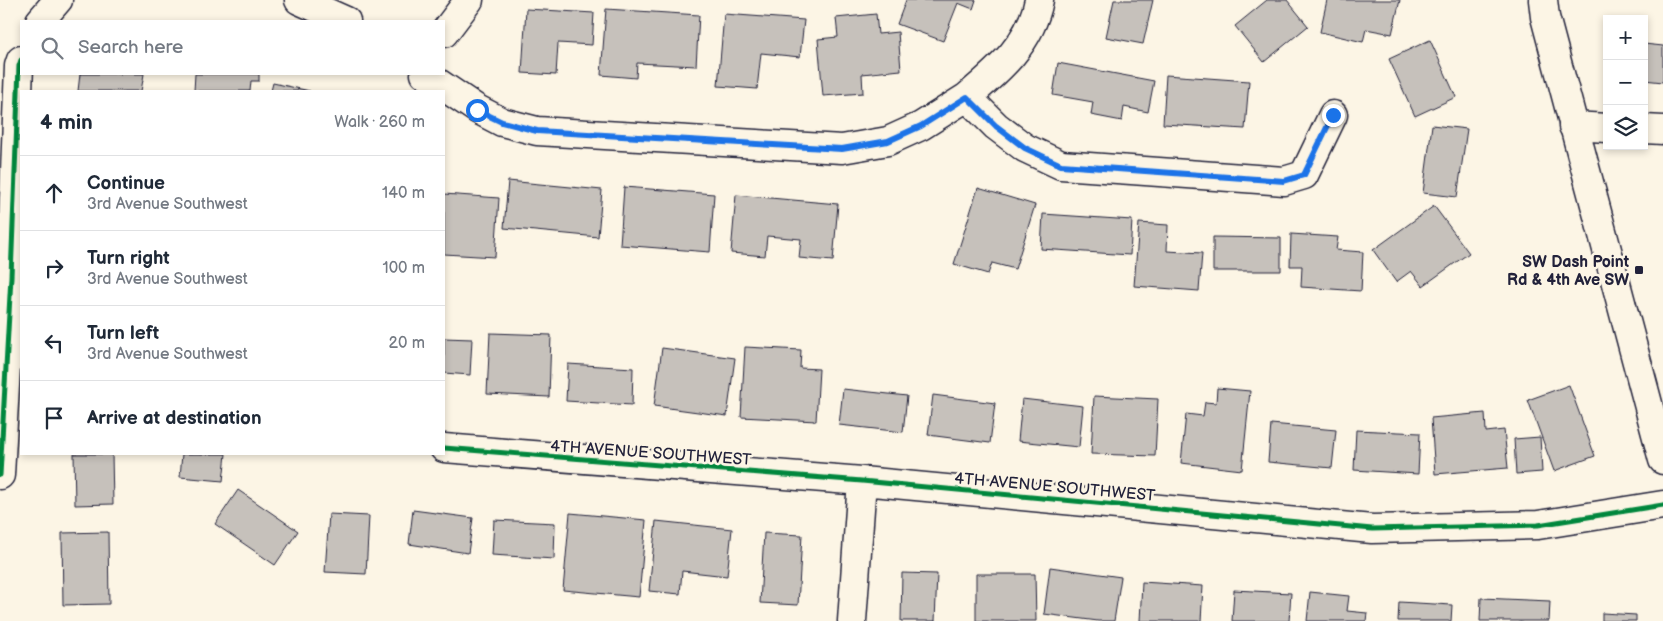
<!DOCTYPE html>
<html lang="en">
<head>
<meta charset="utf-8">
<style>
  :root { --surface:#fff; --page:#f2f2f3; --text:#1f2937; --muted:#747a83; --line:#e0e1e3 }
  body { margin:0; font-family:"Balsamiq Sans",sans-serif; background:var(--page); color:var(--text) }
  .controls { position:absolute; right:15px; top:15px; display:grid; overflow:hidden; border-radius:0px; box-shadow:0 2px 8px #0003 }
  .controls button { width:45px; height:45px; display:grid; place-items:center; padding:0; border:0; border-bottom:1px solid var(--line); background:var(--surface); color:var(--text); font:25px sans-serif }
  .stop { position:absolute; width:15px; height:15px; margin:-11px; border:4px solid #1a73e8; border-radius:50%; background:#fff }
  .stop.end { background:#1a73e8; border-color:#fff; box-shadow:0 1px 5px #0008 }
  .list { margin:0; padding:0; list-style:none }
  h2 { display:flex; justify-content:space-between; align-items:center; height:65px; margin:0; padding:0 20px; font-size:21px }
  h2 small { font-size:16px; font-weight:400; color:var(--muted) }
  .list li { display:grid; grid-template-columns:32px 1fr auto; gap:15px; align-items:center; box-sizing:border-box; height:75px; padding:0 20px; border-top:1px solid var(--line) }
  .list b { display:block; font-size:19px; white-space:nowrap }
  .list p { margin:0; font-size:16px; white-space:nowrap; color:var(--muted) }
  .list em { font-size:16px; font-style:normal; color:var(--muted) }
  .icon { flex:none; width:28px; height:28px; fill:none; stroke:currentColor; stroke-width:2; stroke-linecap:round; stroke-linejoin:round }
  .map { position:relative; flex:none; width:1663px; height:621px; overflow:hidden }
  .search { position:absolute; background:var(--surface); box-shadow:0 2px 8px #0003; left:20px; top:20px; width:425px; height:55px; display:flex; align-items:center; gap:12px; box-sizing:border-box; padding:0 18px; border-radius:0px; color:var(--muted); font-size:19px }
  .panel { position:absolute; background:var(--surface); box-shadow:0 2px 8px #0003; left:20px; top:90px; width:425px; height:365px; border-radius:0px }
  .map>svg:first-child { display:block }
  .building { fill:#c6c1bb; stroke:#22223b }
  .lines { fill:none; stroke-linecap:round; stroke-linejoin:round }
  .minor-casing { stroke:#22223b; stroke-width:31 }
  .major-casing { stroke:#22223b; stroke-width:31 }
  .minor { stroke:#fcf5e5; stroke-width:28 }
  .major { stroke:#fcf5e5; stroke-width:28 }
  .cycleway-casing { stroke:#fcf5e5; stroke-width:8 }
  .cycleway { stroke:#00873e; stroke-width:5 }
  .route { stroke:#1a73e8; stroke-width:6 }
  .poi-dot { fill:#22223b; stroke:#fcf5e5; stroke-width:2 }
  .labels { text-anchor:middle; stroke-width:5; stroke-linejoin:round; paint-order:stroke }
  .poi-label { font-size:16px; font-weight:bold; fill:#22223b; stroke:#fcf5e5; text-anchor:end }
  .street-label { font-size:16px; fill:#22223b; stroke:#fcf5e5 }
</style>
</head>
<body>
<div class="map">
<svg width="1663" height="621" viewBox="0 0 1663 621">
  <rect width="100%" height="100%" fill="#fcf5e5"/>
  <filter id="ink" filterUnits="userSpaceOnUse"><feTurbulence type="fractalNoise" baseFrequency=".02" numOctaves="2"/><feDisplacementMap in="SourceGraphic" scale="10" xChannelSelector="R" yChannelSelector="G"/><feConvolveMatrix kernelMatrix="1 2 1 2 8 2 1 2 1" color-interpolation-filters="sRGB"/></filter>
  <g filter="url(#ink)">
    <path class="building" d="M906 0H976L973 9 958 3 943 41 897 24Z
      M1114 0H1153L1143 44 1106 37Z
      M1267 0H1287L1308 26 1264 62 1235 26Z
      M1327 0H1400L1392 34 1366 29 1363 42 1320 32Z
      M526 9 594 13 592 45 558 43 556 75 522 73Z
      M606 9 699 15 696 66 637 63 636 78 601 75Z
      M724 14 804 20 800 57 761 53 757 89 718 86Z
      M876 14 878 34 898 32 901 70 862 74 863 93 823 96 818 39 838 37 836 18Z
      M1430 40 1456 97 1415 116 1389 59Z
      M1644 44 1663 46V82L1644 80Z
      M1058 63 1154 81 1148 112 1124 107 1122 121 1091 115 1093 102 1053 95Z
      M80 74H144L141 91H78Z
      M195 74H259V81H251L250 91H194Z
      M1166 75 1249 81 1245 129 1163 124Z
      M273 83 310 91H271Z
      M1432 125 1467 129 1457 197 1423 193Z
      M508 181 602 190 598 237 504 228Z
      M624 187 714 194 710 252 620 245Z
      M978 188 1035 205 1015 269 992 263 988 274 954 264Z
      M444 194 499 198 495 257 444 254Z
      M736 195 838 204 833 261 799 258 801 239 767 236 765 256 731 253Z
      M1434 206 1469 253 1423 286 1411 271 1396 282 1373 250Z
      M1043 214 1132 220 1130 255 1041 249Z
      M1139 223 1168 225 1167 251 1202 253 1199 291 1134 286Z
      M1291 234 1338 237 1336 250 1363 252 1361 291 1301 287 1302 266H1290Z
      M1213 237 1281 238V271H1213Z
      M490 333 551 335 549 397 487 394Z
      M444 338 472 339 470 375 444 373Z
      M745 347 801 350 800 368 819 369 816 421 741 417Z
      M662 348 735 358 727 416 654 406Z
      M568 364 633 368 632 405 566 401Z
      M1569 385 1595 456 1554 471 1528 400Z
      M1217 388 1250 391 1242 470 1181 463 1186 414 1203 416 1205 402 1216 403Z
      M843 389 907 396 903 432 839 425Z
      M933 395 995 403 990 443 928 435Z
      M1094 396 1158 399 1155 456 1091 454Z
      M1022 399 1083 406 1079 447 1018 441Z
      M1485 413 1486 432 1504 430 1508 468 1435 474 1431 418Z
      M1271 424 1336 430 1332 468 1268 462Z
      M1356 430 1420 433 1418 474 1354 470Z
      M1540 437 1542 472 1516 474 1514 439Z
      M74 454H112L113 504 75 505Z
      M182 454H226L223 481 180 477Z
      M238 490 298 531 275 565 215 524Z
      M413 510 473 518 468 553 409 544Z
      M570 513 646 520 639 597 563 590Z
      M329 514 369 516 366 574 325 572Z
      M494 520 555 523 554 559 492 555Z
      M656 521 732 529 727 576 682 571 680 594 649 591Z
      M108 532 109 604 63 605 62 533Z
      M764 533 802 535 798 605 760 603Z
      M1050 567 1121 577 1114 621H1098L1044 614Z
      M902 573 937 574 935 621H901Z
      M976 574H1035L1036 621H976Z
      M1142 582 1203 586 1201 621H1140Z
      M1234 590 1291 593 1289 621H1232Z
      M1310 592 1349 596 1347 611 1367 613 1366 621H1307Z
      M1481 598 1550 601 1549 621H1480Z
      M1399 602 1452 605 1451 621H1398Z
      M1602 613 1636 615V621H1602Z"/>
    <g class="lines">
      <defs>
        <path id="minor" d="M299 0 346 21
          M40 21 58 0
          M444 33 469 0
          M425 74 477 109 502 122 537 131 842 149 888 141 921 126 967 97 996 126 1025 148 1061 165 1284 181 1304 175 1333 115
          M967 97C999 70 1031 43 1039 0
          M1573 126 1607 128
          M1644 129 1663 130
          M444 448 862 481 1372 529 1538 525 1663 505
          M0 475 11 277 19 66 21 60
          M852 621 862 481"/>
        <path id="major" d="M1543 0 1545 17 1663 460"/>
      </defs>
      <use href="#minor" class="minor-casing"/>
      <use href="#major" class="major-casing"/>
      <use href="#minor" class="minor"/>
      <use href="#major" class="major"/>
      <defs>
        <path id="cycleway" d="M444 448 862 481 1372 529 1538 525 1663 505
          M0 475 11 277 19 66 21 60"/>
      </defs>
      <use href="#cycleway" class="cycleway-casing"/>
      <use href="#cycleway" class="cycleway"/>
    </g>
  </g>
  <g class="lines" filter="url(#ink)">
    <path class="route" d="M477 110 502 122 537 131 842 149 888 141 921 126 967 97 996 126 1025 148 1061 165 1284 181 1304 175 1333 115"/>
  </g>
  <rect class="poi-dot" x="1634" y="265" width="10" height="10" rx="2.5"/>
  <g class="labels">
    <g class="poi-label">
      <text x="1629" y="267">SW Dash Point<tspan x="1629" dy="18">Rd &amp; 4th Ave SW</tspan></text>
    </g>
    <g class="street-label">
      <text transform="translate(651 452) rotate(4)" y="6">4TH AVENUE SOUTHWEST</text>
      <text transform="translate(1055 486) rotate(5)" y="6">4TH AVENUE SOUTHWEST</text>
    </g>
  </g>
</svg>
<div class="controls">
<button>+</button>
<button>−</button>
<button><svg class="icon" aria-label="layers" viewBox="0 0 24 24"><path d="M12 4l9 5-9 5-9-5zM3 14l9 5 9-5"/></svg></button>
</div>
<div class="stop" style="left:477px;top:110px"></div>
<div class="stop end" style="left:1333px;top:115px"></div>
<div class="search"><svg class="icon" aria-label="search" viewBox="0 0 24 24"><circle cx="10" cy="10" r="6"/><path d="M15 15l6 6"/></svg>Search here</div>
<section class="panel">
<h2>4 min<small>Walk · 260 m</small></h2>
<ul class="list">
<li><svg class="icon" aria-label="ahead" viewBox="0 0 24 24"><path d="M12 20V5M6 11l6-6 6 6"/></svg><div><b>Continue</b><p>3rd Avenue Southwest</p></div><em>140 m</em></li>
<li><svg class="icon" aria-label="right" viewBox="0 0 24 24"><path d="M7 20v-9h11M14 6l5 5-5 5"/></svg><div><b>Turn right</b><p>3rd Avenue Southwest</p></div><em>100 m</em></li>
<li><svg class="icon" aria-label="left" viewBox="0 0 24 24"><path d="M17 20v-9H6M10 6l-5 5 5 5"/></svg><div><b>Turn left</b><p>3rd Avenue Southwest</p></div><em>20 m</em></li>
<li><svg class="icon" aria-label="arrive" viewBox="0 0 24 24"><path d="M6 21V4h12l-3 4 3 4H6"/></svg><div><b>Arrive at destination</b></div></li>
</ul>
</section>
</div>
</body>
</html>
